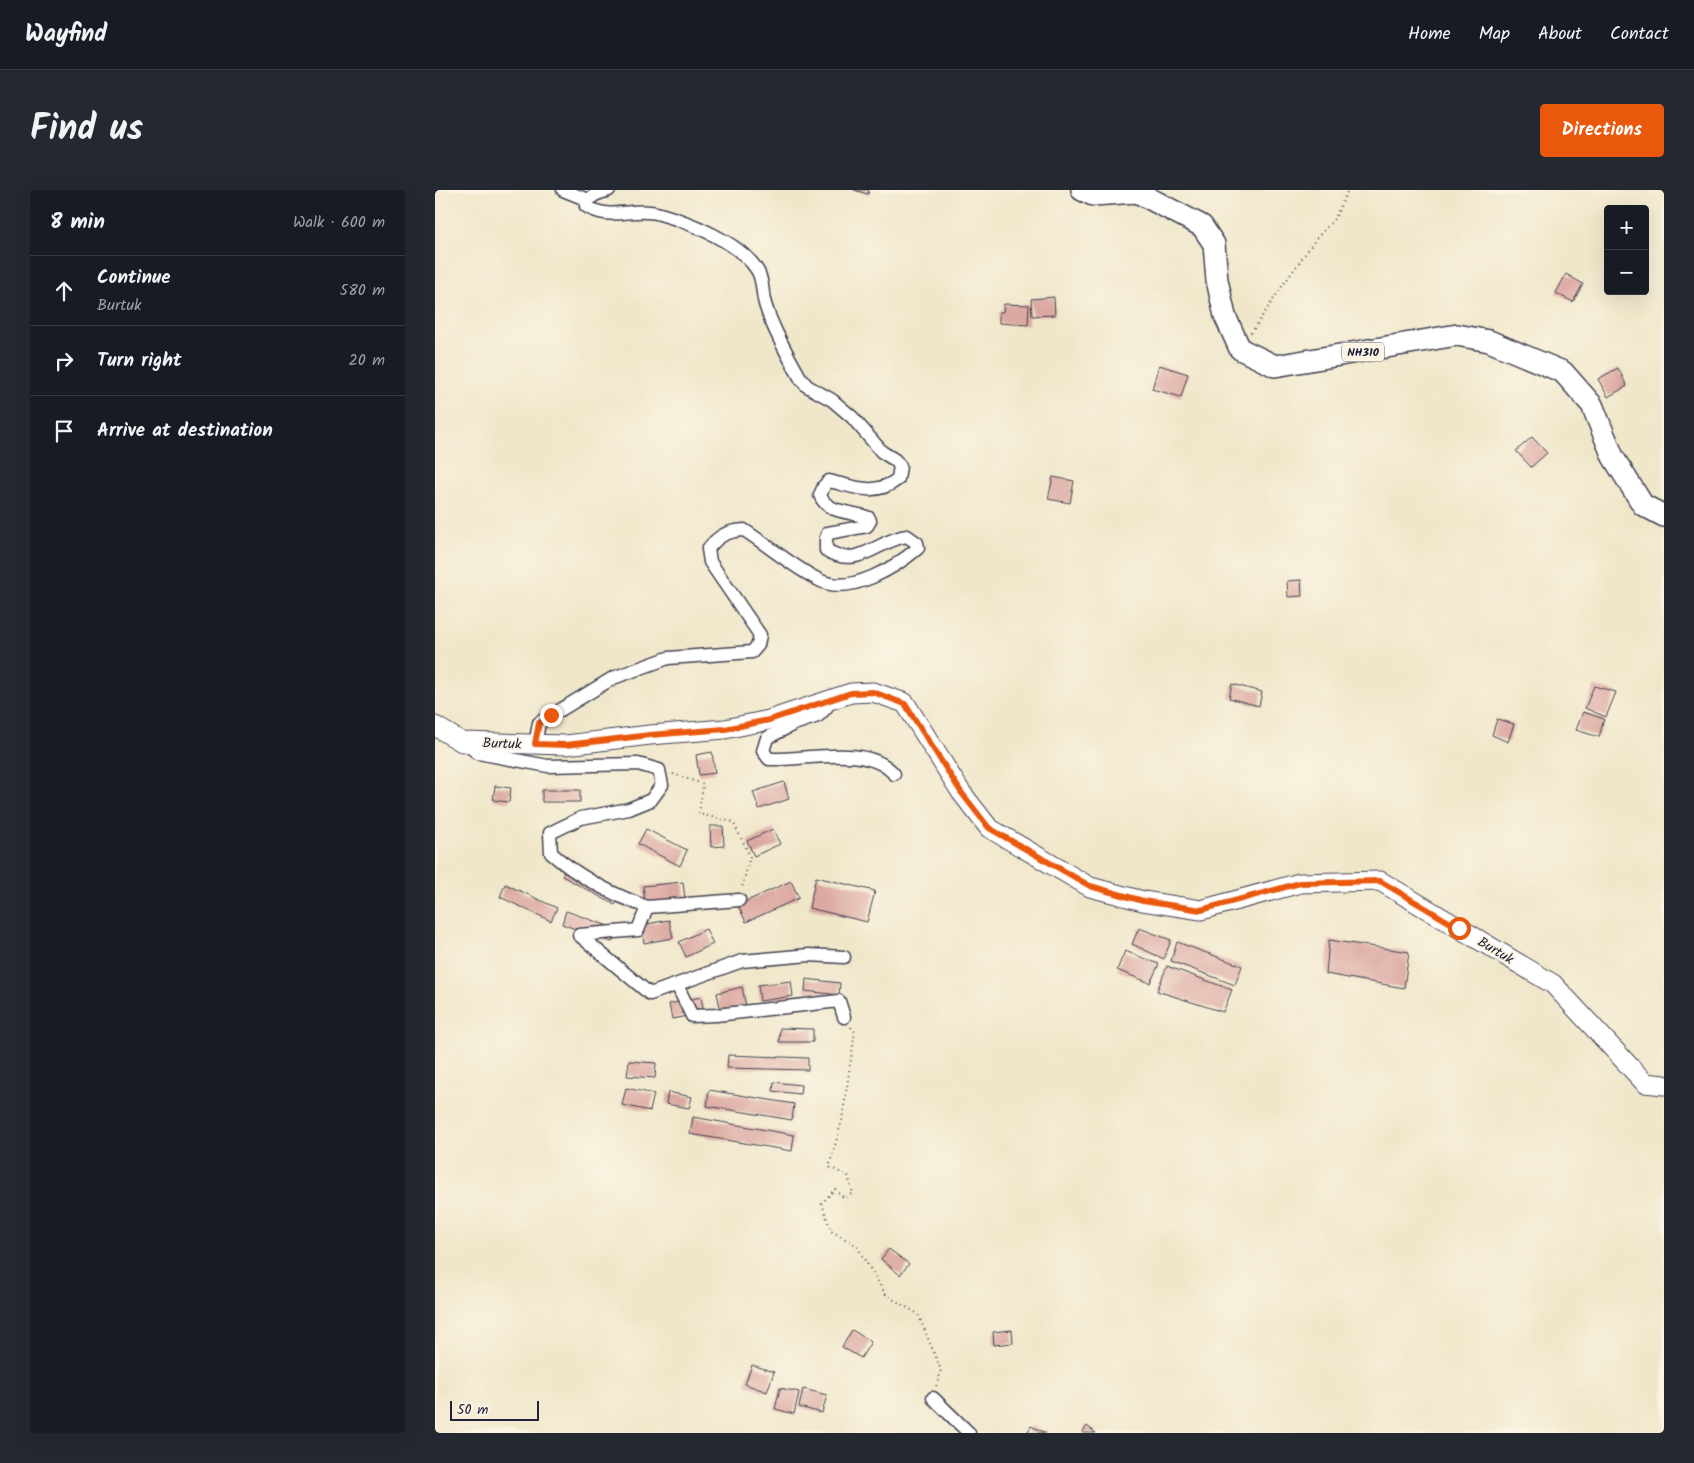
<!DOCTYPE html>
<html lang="en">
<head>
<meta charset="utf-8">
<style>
  :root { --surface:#171b24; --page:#242831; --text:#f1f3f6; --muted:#9ea1a6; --line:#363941; --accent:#ea580c }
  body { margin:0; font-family:Kalam,sans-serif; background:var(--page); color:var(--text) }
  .controls { position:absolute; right:15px; top:15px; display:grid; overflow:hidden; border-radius:5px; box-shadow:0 5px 20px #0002 }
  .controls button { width:45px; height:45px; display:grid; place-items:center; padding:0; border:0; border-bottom:1px solid var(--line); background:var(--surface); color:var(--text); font:25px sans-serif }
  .scale { position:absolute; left:15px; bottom:12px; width:89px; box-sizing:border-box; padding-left:5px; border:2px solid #22223b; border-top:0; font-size:14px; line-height:18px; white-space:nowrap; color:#22223b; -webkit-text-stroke:4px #fcf5e5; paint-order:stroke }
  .stop { position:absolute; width:15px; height:15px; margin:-11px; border:4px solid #ea580c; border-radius:50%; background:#fff }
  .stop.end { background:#ea580c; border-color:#fff; box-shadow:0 1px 5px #0008 }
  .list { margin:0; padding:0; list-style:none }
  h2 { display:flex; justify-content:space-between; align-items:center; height:65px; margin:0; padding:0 20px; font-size:21px }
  h2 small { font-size:16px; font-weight:400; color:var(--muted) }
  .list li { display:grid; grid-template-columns:32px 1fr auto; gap:15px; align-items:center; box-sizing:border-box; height:70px; padding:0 20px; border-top:1px solid var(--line) }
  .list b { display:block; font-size:19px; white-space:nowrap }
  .list p { margin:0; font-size:16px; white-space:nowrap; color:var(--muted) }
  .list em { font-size:16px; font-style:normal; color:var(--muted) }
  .icon { flex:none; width:28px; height:28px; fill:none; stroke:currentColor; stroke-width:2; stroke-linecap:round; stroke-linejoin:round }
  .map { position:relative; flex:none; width:1229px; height:1243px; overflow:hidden; border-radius:5px }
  header { display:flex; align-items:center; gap:30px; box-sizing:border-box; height:70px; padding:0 25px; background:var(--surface); border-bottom:1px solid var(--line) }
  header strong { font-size:24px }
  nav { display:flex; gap:28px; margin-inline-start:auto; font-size:18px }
  .intro { display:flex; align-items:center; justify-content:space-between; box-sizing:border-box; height:120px; padding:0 30px }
  h1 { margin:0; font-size:35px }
  .button { padding:12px 22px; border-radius:5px; background:var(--accent); color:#fff; font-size:18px; font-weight:700 }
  main { display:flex; gap:30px; padding:0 30px }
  aside { flex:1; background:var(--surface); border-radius:5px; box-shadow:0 5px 20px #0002 }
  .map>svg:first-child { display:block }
  .building { fill:#dba8a1 }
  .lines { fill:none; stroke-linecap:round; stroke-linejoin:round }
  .street-casing { stroke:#414050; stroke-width:15 }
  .primary-casing { stroke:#414050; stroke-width:21 }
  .highway-casing { stroke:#414050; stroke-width:24 }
  .path { stroke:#414050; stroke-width:2; stroke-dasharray:1 4; stroke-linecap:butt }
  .street { stroke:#fff; stroke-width:12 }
  .primary { stroke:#fff; stroke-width:19 }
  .highway { stroke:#fff; stroke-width:21 }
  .route { stroke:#ea580c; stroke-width:6 }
  .labels { text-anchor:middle; stroke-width:4; stroke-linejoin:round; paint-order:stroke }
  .shield { fill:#fcf5e5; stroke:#63616e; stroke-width:1 }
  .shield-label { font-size:12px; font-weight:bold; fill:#22223b }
  .street-label { font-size:14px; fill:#22223b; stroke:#fcf5e5 }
</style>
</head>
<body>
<header>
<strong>Wayfind</strong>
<nav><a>Home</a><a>Map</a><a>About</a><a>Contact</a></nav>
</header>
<div class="intro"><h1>Find us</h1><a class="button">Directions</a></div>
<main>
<aside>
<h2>8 min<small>Walk · 600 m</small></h2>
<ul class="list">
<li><svg class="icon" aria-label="ahead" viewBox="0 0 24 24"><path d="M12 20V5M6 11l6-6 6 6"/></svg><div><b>Continue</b><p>Burtuk</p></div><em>580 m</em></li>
<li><svg class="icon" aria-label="right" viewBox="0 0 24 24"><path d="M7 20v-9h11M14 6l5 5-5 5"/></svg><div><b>Turn right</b></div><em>20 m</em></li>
<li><svg class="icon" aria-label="arrive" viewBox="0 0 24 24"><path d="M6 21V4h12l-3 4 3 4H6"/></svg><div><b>Arrive at destination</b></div></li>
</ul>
</aside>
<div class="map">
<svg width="1229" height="1243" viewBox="0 0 1229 1243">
  <rect width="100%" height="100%" fill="#fcf5e5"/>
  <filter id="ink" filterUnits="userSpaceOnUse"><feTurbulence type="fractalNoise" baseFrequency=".02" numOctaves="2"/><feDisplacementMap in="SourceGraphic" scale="10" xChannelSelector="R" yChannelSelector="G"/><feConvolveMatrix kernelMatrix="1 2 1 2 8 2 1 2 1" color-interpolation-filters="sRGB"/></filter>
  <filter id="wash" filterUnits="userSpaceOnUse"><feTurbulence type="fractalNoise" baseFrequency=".0096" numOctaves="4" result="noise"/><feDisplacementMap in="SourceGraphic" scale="20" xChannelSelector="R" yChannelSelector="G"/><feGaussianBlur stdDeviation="1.12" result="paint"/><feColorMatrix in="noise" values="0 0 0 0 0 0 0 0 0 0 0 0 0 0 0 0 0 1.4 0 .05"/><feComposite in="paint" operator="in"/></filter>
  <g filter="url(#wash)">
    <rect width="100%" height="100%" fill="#f0e7ca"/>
    <g id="blocks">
      <path class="building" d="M419 0H434L433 4Z
        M1131 84 1148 94 1138 112 1121 103Z
        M619 107 620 125 597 126 596 109Z
        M569 114 594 115 593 135 564 133V122H568Z
        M724 175 753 184 746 207 717 199Z
        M1183 178 1192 196 1173 207 1163 189Z
        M1097 247 1112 263 1096 277 1081 261Z
        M618 287 639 291 635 313 613 309Z
        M866 390 867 406 853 407 852 391Z
        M797 494 827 502 824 516 794 508Z
        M1159 496 1181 502 1171 527 1150 518Z
        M1148 522 1169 529 1164 547 1141 540Z
        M1062 529 1079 534 1073 552 1057 545Z
        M277 562 280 583 264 585 261 565Z
        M349 592 354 609 324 619 318 602Z
        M60 596 76 598 74 612 58 610Z
        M107 600H145V612H107Z
        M275 636H288L289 656 276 657Z
        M211 639 252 660 245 676 203 654Z
        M338 639 345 654 319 666 312 651Z
        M134 674 187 703 180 715 127 686Z
        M381 687 440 701 432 732 374 718Z
        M356 691 364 708 311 732 303 715Z
        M248 692 250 709 210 713 208 696Z
        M70 694 122 718 116 731 65 707Z
        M131 721 182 739 177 752 127 734Z
        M234 730 238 748 209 753 206 735Z
        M704 738 736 750 729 769 697 754Z
        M271 739 278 754 251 767 244 752Z
        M894 750 974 762 969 798 891 784Z
        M742 752 807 776 800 795 736 771Z
        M690 761 724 774 715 793 682 780Z
        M732 776 797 800 788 822 722 801Z
        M371 789 405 793 404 805 370 801Z
        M356 791 358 806 325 811 323 795Z
        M307 797 311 816 286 822 282 803Z
        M266 807 269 823 237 829 234 814Z
        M345 838 378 839V852H344Z
        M293 865 373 868V880L292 878Z
        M194 871 221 873 220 888 192 886Z
        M339 892 366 895 365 904 338 901Z
        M191 898 219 904 215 921 187 915Z
        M274 900 359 914 357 930 272 916Z
        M233 902 257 907 254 918 231 914Z
        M258 927 359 945 357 961 255 944Z
        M454 1059 474 1074 465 1085 446 1069Z
        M417 1140 436 1152 426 1168 407 1157Z
        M577 1140 578 1153 559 1155 558 1142Z
        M317 1175 339 1182 332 1202 310 1194Z
        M345 1198 364 1202 359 1224 340 1219Z
        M368 1199 392 1205 387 1223 364 1217Z
        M596 1236 611 1243H592Z
        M652 1236 661 1243H647Z"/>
    </g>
  </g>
  <g filter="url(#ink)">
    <use href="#blocks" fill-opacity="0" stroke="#414050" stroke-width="1"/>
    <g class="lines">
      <defs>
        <path id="street" d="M128 0 153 10
          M394 509 391 518 383 526 359 534 332 548 328 561 334 569C369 571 433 553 459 584
          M29 553 43 563 113 576 203 574 224 580 227 595 216 610 194 619 146 628 115 643 116 663C145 688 176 704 212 717L203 740 144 745 215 804 307 771 374 765 409 767
          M100 554 104 533 178 488 233 468 317 462 323 455 325 445 275 372 273 359C283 346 292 341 309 340 334 356 359 378 386 391 416 405 461 377 483 358L482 353 472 346C442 350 424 380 391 360V348L393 343 432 336 435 331 434 328C417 321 392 324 385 305L389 296 394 291C420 297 440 307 463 289L465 276 460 270 447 262 417 227 397 210 372 196 366 189C354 168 334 132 329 110 327 100 328 89 322 80 306 53 254 32 225 24 199 16 175 32 151 16 154 5 164 3 174 0
          M212 717 304 710
          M242 795 257 826 281 825 404 811 409 827
          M498 1208 534 1243"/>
        <path id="primary" d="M0 536 27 552 131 555 215 545 290 539 334 530 416 503 438 502 470 513 526 602 554 638 655 697 708 711 766 720 865 693 945 691 1118 794 1210 893 1229 895"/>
        <path id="highway" d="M647 0 658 5 702 2 767 36 779 54 782 90 790 126 805 159 840 176 1022 145 1054 151 1128 182 1157 215 1178 267 1208 315 1229 326"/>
      </defs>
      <use href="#street" class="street-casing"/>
      <use href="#primary" class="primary-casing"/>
      <use href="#highway" class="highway-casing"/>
      <path class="path" d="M816 143 848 95 881 49 900 28 913 0
        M238 584 268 594 264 624 298 632 315 666 307 698
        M416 837 420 842 407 930 394 977 413 986 418 1003 409 1008 400 999 387 1013 396 1041 421 1055 451 1105 483 1124 506 1180 501 1197"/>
      <use href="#street" class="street"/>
      <use href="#primary" class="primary"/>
      <use href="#highway" class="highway"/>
    </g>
  </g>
  <g class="lines" filter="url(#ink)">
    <path class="route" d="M116 525 104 533 100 554 131 555 215 545 290 539 334 530 416 503 438 502 470 514 526 602 554 638 655 696 708 711 766 720 865 693 945 691 1024 738"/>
  </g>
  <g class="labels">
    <rect class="shield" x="907" y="152.5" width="42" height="19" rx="4"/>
    <g class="shield-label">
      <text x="928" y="166">NH310</text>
    </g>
    <g class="street-label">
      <text transform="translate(67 553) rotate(2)" y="5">Burtuk</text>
      <text transform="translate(1061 760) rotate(31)" y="5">Burtuk</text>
    </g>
  </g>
</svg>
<div class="controls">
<button>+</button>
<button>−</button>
</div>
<div class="scale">50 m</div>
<div class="stop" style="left:1024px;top:738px"></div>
<div class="stop end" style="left:116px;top:525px"></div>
</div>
</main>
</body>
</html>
